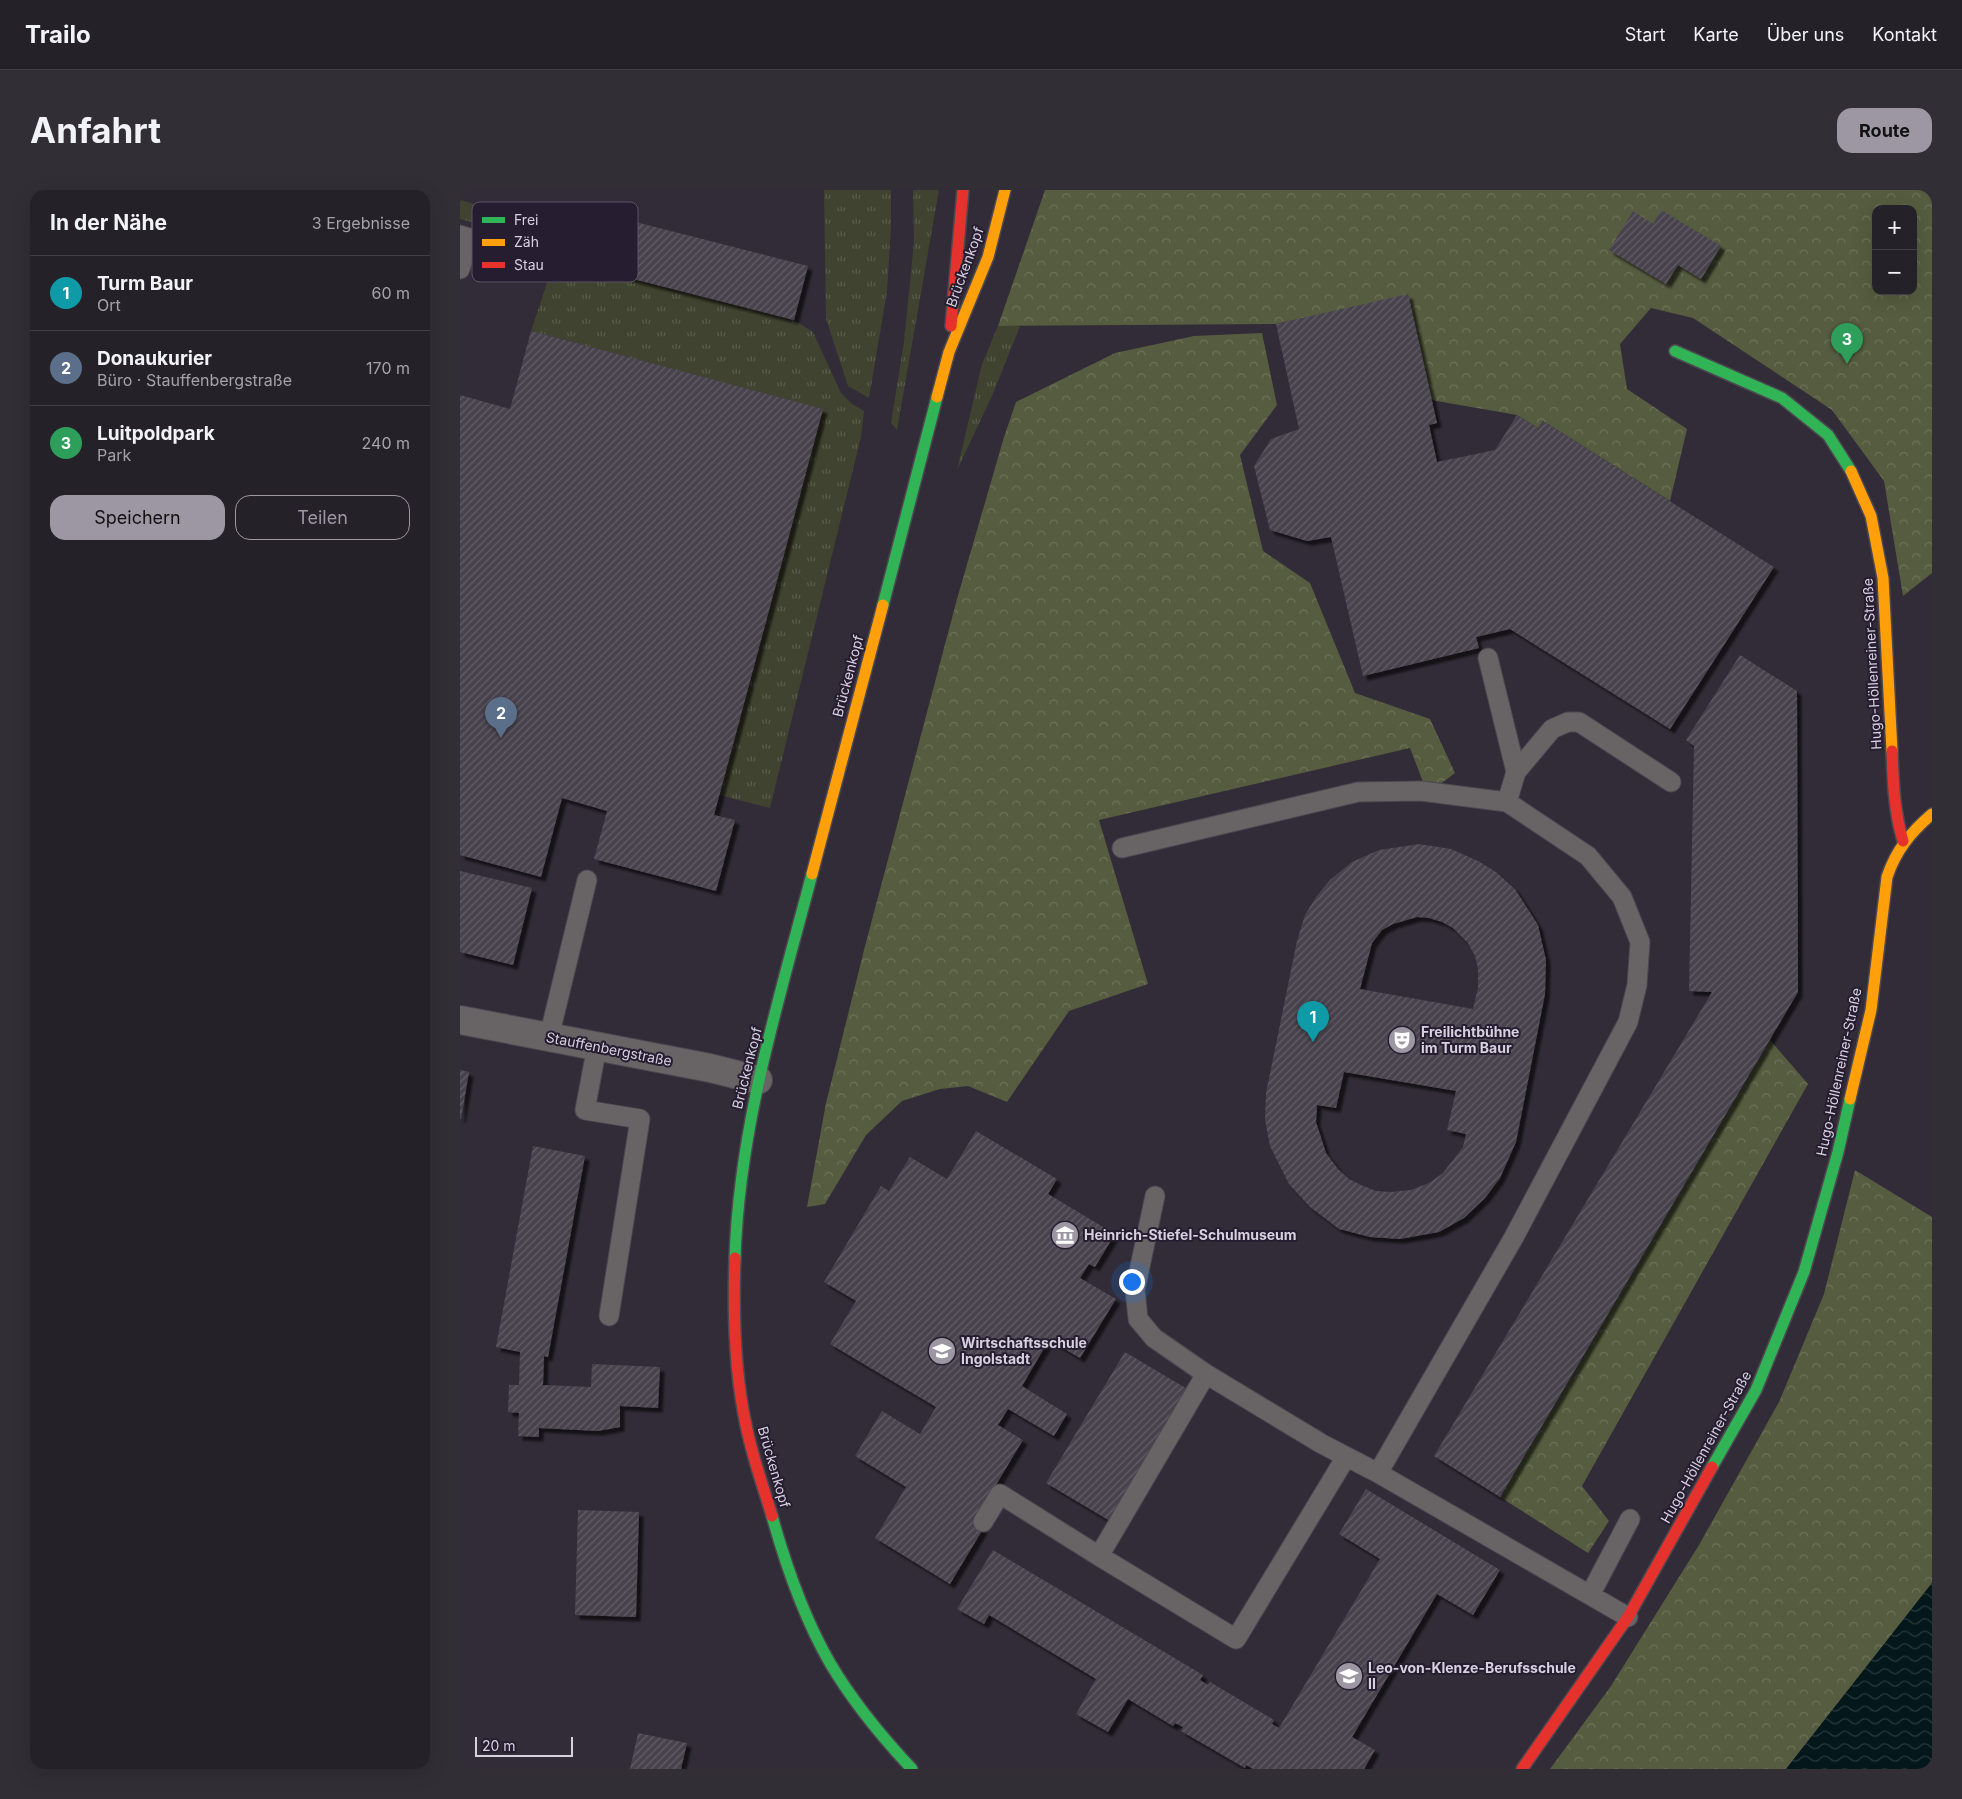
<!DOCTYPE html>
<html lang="de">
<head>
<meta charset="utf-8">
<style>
  :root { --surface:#252129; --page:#312e35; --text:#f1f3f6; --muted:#a3a3a8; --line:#423e46; --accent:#9d97a4 }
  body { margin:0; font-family:Inter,sans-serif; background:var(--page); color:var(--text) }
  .controls { position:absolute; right:15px; top:15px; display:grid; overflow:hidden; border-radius:10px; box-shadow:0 5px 20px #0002 }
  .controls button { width:45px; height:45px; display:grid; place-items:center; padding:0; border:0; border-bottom:1px solid var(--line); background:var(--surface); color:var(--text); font:25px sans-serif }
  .scale { position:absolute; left:15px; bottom:12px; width:98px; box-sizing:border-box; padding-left:5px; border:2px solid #d7d1df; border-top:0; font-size:14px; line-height:18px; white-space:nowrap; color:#d7d1df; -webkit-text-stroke:4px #271d31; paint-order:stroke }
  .you { position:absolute; left:671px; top:1091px; width:18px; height:18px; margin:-12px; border:4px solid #fff; border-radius:50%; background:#1a73e8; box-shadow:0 0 0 8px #1a73e833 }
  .badge { display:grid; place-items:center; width:32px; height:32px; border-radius:50%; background:var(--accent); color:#fff; font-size:16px; font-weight:700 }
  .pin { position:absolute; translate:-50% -41px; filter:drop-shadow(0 1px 2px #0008) }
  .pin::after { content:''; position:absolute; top:26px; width:18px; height:15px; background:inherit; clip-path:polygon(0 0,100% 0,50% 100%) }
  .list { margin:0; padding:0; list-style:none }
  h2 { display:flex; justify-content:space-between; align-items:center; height:65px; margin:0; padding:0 20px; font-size:21px }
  h2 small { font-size:16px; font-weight:400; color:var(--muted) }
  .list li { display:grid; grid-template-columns:32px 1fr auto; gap:15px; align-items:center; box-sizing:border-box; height:75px; padding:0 20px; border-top:1px solid var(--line) }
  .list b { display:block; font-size:19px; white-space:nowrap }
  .list p { margin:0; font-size:16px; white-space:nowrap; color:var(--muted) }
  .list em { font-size:16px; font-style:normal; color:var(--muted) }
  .actions { display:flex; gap:10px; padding:15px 20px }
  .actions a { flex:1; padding:11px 0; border:1px solid var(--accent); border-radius:15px; text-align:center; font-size:18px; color:var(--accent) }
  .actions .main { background:var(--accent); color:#111 }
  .map { position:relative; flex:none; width:1472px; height:1579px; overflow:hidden; border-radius:15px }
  header { display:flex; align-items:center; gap:30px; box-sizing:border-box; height:70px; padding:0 25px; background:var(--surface); border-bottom:1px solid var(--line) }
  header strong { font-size:24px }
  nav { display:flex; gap:28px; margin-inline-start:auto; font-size:18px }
  .intro { display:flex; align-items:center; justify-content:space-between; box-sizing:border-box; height:120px; padding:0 30px }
  h1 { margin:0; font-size:35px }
  .button { padding:12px 22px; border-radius:15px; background:var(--accent); color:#111; font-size:18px; font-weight:700 }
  main { display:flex; gap:30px; padding:0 30px }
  aside { flex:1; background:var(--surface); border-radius:15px; box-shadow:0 5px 20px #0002 }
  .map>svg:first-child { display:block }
  .grass { fill:url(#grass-tufts) }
  .forest { fill:url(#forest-crowns); fill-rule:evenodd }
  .water { fill:url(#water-waves) }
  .building { fill:url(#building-hatch); fill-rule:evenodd; filter:url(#shadow) }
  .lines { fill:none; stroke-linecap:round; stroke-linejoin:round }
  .lane-casing { stroke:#4c4751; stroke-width:21 }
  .street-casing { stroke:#4c4751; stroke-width:30 }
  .fast-casing { stroke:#4c4751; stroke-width:14 }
  .slow-casing { stroke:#4c4751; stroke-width:14 }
  .jam-casing { stroke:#4c4751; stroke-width:14 }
  .lane { stroke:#686466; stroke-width:19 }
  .street { stroke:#686466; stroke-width:28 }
  .fast { stroke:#30b455; stroke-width:11 }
  .slow { stroke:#ff9f0a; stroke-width:11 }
  .jam { stroke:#e5322d; stroke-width:11 }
  .labels { text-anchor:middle; stroke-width:4; stroke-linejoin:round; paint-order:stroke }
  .street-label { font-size:14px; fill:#d7d1df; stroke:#271d31 }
  .poi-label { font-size:14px; font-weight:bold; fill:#d7d1df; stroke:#271d31; text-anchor:start }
  .key { fill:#271d31; stroke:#5c5365; stroke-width:1 }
  .key-label { font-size:14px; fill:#d7d1df }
</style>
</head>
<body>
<header>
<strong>Trailo</strong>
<nav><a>Start</a><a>Karte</a><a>Über uns</a><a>Kontakt</a></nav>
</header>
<div class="intro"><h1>Anfahrt</h1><a class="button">Route</a></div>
<main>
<aside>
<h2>In der Nähe<small>3 Ergebnisse</small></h2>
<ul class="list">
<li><span class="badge" style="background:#0f9aa8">1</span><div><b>Turm Baur</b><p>Ort</p></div><em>60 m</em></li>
<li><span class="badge" style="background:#5c6f8a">2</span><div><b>Donaukurier</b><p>Büro · Stauffenbergstraße</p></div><em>170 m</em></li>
<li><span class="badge" style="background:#2e9e5b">3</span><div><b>Luitpoldpark</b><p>Park</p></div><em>240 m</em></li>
</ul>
<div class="actions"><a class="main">Speichern</a><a>Teilen</a></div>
</aside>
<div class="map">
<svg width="1472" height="1579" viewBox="0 0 1472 1579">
  <defs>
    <pattern id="grass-tufts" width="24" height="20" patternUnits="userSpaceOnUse" patternTransform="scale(1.25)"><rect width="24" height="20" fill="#3f432f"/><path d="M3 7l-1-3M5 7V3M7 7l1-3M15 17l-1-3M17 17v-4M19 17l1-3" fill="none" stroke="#5a5d4d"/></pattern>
    <pattern id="forest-crowns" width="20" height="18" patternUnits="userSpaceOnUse" patternTransform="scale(1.25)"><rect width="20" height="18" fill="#565c3f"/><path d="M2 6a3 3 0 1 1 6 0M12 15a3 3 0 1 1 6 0" fill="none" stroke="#6e725a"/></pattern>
    <pattern id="water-waves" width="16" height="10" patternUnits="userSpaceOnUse" patternTransform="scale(1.25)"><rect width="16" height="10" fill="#04181c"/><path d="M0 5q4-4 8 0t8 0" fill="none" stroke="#28393d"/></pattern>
    <pattern id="building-hatch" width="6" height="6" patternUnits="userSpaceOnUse" patternTransform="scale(1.25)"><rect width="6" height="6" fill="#48434e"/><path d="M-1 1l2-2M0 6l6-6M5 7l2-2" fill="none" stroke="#625d67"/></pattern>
    <filter id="shadow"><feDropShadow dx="4.5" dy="4.5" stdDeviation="1" flood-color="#0009"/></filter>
  </defs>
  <rect width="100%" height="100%" fill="#312c37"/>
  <path class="grass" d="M364 0H431V36L427 102 409 208 388 196 366 129Z
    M453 0H479L437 240 431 233 444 152 454 52Z
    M0 10 103 38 99 55 0 29Z
    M95 69 334 130 353 142 381 203 392 214 404 221 401 247 310 618 259 605 362 219 71 141Z
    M538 136H560L532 206 497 280 522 174Z"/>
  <path class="forest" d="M585 0H1472V383L1443 406 1424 291 1372 220 1233 128 1191 118 1160 154 1167 199 1227 239 1210 311 1083 231 1078 238 1057 225 971 210 948 105 816 134 538 136ZM1416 19H1453V101H1416Z
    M802 143 817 215 780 265 803 361 850 393 895 503 970 529 995 583 979 595 963 592 950 558 639 630 688 794 609 821 547 912 508 896 480 899 442 911 406 945 365 1014 347 1017 366 913 404 760 497 409 544 247 556 212 655 163 734 146Z
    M1310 850 1348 894 1122 1296 1149 1331 1128 1363 1040 1307Z
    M1395 980 1472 1027V1393L1326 1579H1090L1151 1496 1239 1355 1319 1212 1364 1104Z"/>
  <path class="water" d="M1472 1393V1579H1326Z"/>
  <path class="building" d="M109 15 348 76 334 130 95 69Z
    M1201 20 1261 56 1241 89 1218 75 1206 94 1149 60 1173 21 1193 34Z
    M948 104 977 233 969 235 977 272 1035 260 1057 225 1078 238 1083 231 1314 377 1210 539 1050 439 1016 447 1019 458 903 486 871 347 847 351 810 340 794 276 811 249 839 239 816 134Z
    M71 141 363 219 254 625 275 630 256 701 134 669 147 621 102 608 81 687 0 665V205L50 219Z
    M1280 465 1337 501 1338 802 1040 1307 974 1266 1252 802 1229 801 1234 556 1226 550Z
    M959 654 991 659 1018 671 1036 682 1055 699 1078 735 1086 770 1085 804 1056 952 1040 988 1025 1008 1004 1028 979 1042 940 1049 910 1047 879 1039 850 1017 829 994 810 956 805 930 806 903 837 751 845 725 856 707 870 690 892 672 919 660ZM957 727 969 728 982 732 993 738 1008 753 1015 766 1018 779V798L1013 819 900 799 912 753 922 740 933 734ZM884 882 996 901 987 940 1006 944 1003 957 983 983 969 993 951 1000 931 1002 916 1001 901 995 889 989 878 979 866 963 856 932 857 915 876 918Z
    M0 681 72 698 53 775 0 762Z
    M0 880 9 882 1 929H0Z
    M516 941 597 989 588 1004 655 1044 635 1077 629 1074 620 1088 656 1109 620 1168 589 1150 562 1196 607 1224 594 1246 548 1219 538 1235 563 1250 513 1333 523 1339 490 1394 415 1348 446 1297 395 1266 422 1221 460 1244 476 1217 370 1154 396 1111 364 1092 421 996 429 1001 450 967 487 989Z
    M73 956 125 966 88 1167 84 1166 83 1195 131 1197 132 1174 200 1177 198 1218 160 1216V1237L138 1241 79 1238V1247L58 1246 59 1223 48 1222 49 1195H59L60 1162 36 1157Z
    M665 1162 729 1200 650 1331 586 1293Z
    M906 1299 1040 1380 1013 1425 977 1404 892 1547 915 1560 904 1579H793L786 1575 785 1578 721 1541 723 1537 715 1533 713 1536 668 1509 648 1542 616 1524 636 1489 529 1425 524 1434 497 1419 533 1360 743 1485 740 1490 748 1495 750 1492 814 1530 812 1534 819 1538 920 1369 879 1344Z
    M118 1320 179 1322 176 1427 115 1425Z
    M178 1543 227 1553 221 1579H170Z"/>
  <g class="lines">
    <defs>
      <path id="lane" d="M0 45 9 48 0 79
        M1056 582 1092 539 1108 532H1119L1211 592
        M662 658 898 602 961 601 1047 612
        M89 847 127 690
        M137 856 125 920 180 929 149 1126
        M695 1006 675 1100 678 1129 694 1148 746 1184 862 1254 918 1283 1168 1427
        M746 1184 639 1366 776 1449 886 1267
        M918 1283 1054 1047 1168 832 1177 795 1180 752 1162 707 1128 666 1047 612 1056 582 1028 468
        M523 1332 540 1304 639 1366
        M1130 1405 1170 1329"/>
      <path id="street" d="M0 830 250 878 298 890"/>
      <path id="fast" d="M1215 161 1322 208 1368 245 1391 281
        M423 415 477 207
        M275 1068C279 936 319 810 352 684
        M1252 1277 1296 1200 1344 1082 1378 962 1390 909
        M312 1326C326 1376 344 1428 370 1473 393 1512 421 1546 452 1579"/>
      <path id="slow" d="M477 207 489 162 528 67 545 0
        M1391 281 1411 326 1423 388 1432 561
        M352 684 423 415
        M1390 909 1411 820 1427 687C1436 660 1451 642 1472 624"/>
      <path id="jam" d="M491 136 503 0
        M1432 561C1433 591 1434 621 1443 651
        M275 1068C273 1123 274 1180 286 1235 292 1266 303 1296 312 1326
        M1062 1579 1168 1427 1252 1277"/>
    </defs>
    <use href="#lane" class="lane-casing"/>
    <use href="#street" class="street-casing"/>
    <use href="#fast" class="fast-casing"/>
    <use href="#slow" class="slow-casing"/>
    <use href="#jam" class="jam-casing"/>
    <use href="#lane" class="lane"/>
    <use href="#street" class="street"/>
    <use href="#fast" class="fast"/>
    <use href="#slow" class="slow"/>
    <use href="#jam" class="jam"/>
  </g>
  <defs>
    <symbol id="theatre-disc" viewBox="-11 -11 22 22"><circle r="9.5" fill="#9d97a4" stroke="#271d31"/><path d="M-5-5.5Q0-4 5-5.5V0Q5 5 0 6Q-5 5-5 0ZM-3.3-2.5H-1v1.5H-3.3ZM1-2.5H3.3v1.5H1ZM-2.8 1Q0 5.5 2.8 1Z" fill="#fff"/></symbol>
    <symbol id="museum-disc" viewBox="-11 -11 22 22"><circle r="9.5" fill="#9d97a4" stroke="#271d31"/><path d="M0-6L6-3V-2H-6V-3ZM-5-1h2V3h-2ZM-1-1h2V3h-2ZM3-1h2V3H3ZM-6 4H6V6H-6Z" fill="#fff"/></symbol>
    <symbol id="school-disc" viewBox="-11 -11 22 22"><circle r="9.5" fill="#9d97a4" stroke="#271d31"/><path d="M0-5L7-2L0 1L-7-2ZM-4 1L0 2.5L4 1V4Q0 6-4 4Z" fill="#fff"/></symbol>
  </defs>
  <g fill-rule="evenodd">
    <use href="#theatre-disc" x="926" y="834" width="32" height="32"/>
    <use href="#museum-disc" x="589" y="1029" width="32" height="32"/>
    <use href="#school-disc" x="466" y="1145" width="32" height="32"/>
    <use href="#school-disc" x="873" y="1470" width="32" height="32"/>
  </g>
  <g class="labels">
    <g class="street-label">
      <text transform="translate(505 77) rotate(-70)" y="5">Brückenkopf</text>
      <text transform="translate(1412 474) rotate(-93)" y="5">Hugo-Höllenreiner-Straße</text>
      <text transform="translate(388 486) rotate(-75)" y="5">Brückenkopf</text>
      <text transform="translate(149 859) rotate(11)" y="5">Stauffenbergstraße</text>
      <text transform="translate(287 878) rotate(-76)" y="5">Brückenkopf</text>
      <text transform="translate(1379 882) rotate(-78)" y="5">Hugo-Höllenreiner-Straße</text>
      <text transform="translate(1246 1257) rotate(-61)" y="5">Hugo-Höllenreiner-Straße</text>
      <text transform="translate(314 1277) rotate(74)" y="5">Brückenkopf</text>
    </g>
    <g class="poi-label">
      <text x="961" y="847">Freilichtbühne<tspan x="961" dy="16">im Turm Baur</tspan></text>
      <text x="624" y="1050">Heinrich-Stiefel-Schulmuseum</text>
      <text x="501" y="1158">Wirtschaftsschule<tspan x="501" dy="16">Ingolstadt</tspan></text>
      <text x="908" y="1483">Leo-von-Klenze-Berufsschule<tspan x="908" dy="16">II</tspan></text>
    </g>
  </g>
  <rect x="12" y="12" width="166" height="80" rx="8" class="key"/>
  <rect x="22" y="27" width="23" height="6" fill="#30b455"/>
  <rect x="22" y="49" width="23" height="7" fill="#ff9f0a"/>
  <rect x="22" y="72" width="23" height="6" fill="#e5322d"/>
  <g class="key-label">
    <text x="54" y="35">Frei</text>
    <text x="54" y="57">Zäh</text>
    <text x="54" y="80">Stau</text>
  </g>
</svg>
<div class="controls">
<button>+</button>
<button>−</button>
</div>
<div class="scale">20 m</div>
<div class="you"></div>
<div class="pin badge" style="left:853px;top:852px;background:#0f9aa8">1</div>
<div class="pin badge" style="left:41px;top:548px;background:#5c6f8a">2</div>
<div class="pin badge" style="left:1387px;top:174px;background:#2e9e5b">3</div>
</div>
</main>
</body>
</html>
